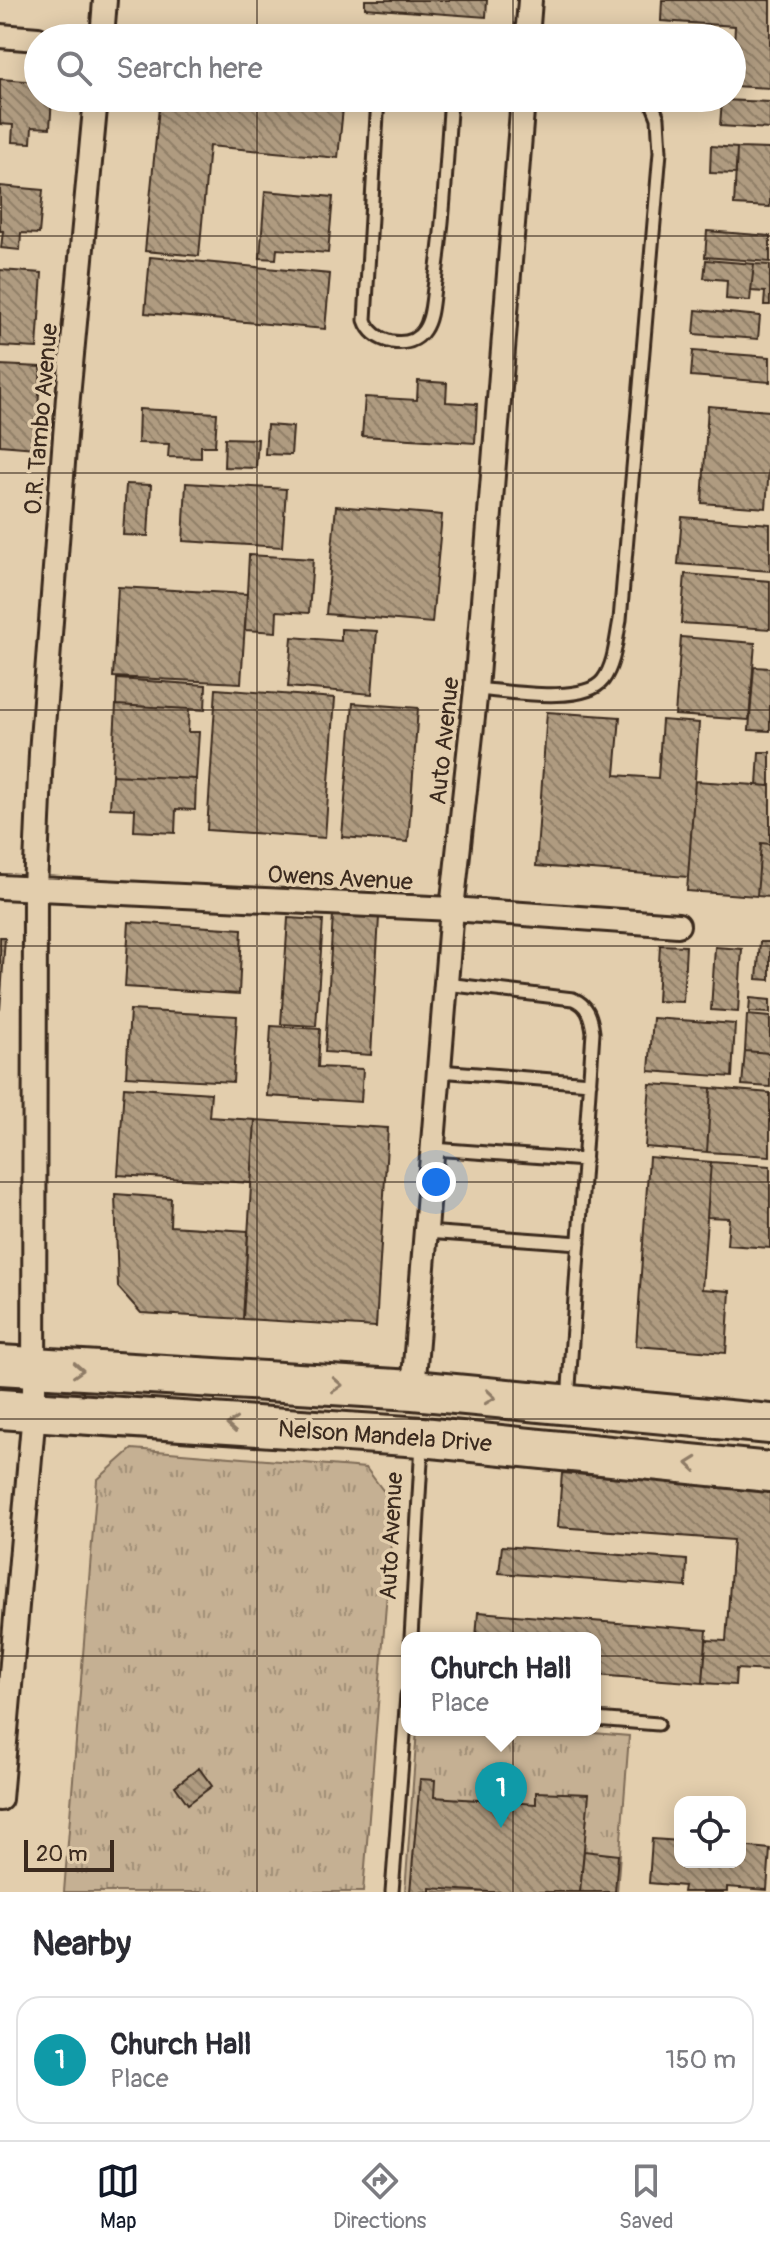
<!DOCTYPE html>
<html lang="en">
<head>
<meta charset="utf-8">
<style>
  :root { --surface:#fff; --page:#f2f2f3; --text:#2b2b33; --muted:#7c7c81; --line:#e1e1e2; --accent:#111827 }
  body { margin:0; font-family:Pangolin,sans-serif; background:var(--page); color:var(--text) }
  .controls { position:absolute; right:24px; bottom:24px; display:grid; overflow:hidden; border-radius:16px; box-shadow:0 4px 20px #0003 }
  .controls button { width:72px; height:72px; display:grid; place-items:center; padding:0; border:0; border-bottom:2px solid var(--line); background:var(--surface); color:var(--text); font:40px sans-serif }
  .scale { position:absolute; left:24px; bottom:20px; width:90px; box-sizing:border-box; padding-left:8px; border:4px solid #3b2a1e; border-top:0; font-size:22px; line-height:28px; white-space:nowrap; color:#3b2a1e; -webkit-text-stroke:6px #e3cead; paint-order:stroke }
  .you { position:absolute; left:436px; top:1182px; width:28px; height:28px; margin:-20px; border:6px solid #fff; border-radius:50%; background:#1a73e8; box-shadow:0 0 0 12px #1a73e833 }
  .badge { display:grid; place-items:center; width:52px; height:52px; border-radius:50%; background:var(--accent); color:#fff; font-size:26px; font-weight:700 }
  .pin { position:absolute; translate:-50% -66px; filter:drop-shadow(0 2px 4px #0008) }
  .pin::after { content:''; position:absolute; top:42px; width:28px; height:24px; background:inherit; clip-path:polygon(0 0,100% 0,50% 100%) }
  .popup { position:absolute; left:401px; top:1632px; width:200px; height:104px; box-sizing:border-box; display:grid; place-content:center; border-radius:16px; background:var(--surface); filter:drop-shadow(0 2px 6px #0005); font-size:26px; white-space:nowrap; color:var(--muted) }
  .popup b { font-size:30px; color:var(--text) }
  .popup::after { content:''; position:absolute; left:50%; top:100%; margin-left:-16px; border:16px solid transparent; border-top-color:var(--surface) }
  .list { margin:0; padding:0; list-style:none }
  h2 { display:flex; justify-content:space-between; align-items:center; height:104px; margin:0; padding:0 32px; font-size:34px }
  h2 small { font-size:26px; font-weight:400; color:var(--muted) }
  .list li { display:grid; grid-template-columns:52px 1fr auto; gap:24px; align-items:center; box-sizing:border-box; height:128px; margin:0 16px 16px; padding:0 16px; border:2px solid var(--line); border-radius:24px }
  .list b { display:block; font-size:30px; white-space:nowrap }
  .list p { margin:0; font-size:26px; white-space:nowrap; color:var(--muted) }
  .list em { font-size:26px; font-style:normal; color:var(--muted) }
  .icon { flex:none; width:44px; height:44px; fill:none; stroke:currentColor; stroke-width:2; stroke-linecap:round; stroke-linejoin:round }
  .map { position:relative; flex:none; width:770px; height:1892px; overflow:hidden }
  .search { position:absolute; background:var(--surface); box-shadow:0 4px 20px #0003; left:24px; right:24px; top:24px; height:88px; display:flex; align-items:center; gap:20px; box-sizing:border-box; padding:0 28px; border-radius:44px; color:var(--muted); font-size:30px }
  .sheet { height:248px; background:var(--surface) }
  nav { display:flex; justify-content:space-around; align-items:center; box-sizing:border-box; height:112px; border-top:2px solid var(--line); background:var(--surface); font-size:22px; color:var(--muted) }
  nav a { display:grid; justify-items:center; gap:4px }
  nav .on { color:var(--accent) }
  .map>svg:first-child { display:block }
  .grass { fill:url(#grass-tufts); stroke:#806d58; stroke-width:2 }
  .building { fill:url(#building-back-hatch); stroke:#3b2a1e; stroke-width:2 }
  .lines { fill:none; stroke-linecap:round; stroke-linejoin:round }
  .service-casing { stroke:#3b2a1e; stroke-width:17 }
  .minor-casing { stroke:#3b2a1e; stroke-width:28 }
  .trunk-casing { stroke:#3b2a1e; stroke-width:44 }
  .service { stroke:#e3cead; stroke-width:11 }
  .minor { stroke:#e3cead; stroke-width:22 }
  .trunk { stroke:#e3cead; stroke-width:38 }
  .oneway { stroke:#8f7c66 }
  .grid { fill:none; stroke:#3b2a1e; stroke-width:2; stroke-opacity:0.55 }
  .labels { text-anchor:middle; stroke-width:7; stroke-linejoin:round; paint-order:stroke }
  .street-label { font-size:24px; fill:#3b2a1e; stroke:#e3cead }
</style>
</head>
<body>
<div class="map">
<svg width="770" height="1892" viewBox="0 0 770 1892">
  <defs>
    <pattern id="grass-tufts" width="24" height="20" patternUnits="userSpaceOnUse" patternTransform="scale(2)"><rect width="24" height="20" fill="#c5b093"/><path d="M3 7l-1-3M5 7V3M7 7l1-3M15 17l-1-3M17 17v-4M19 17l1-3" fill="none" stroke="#a18f77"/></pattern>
    <pattern id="building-back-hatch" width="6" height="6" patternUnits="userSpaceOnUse" patternTransform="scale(2)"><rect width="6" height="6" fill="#af9b80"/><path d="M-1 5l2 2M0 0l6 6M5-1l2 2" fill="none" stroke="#907f68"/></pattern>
  </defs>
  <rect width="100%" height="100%" fill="#e3cead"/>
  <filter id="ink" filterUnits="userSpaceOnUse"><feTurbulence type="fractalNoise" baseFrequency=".0125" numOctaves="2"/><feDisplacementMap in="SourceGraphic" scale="16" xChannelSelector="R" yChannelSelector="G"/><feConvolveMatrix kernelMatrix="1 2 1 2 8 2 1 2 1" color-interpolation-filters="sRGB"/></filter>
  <g filter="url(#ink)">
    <path class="grass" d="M132 1449 366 1468 394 1505 363 1892H64L97 1480Z
      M417 1730H557L629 1736 617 1892H405Z"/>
    <path class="building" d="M365 0H487L486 17 365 8Z
      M662 0H770V88L732 86 735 26 661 21Z
      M0 79 38 82V98H52L50 128 32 127 31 143 12 142 13 125 0 124Z
      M171 98H335L343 108 338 158 209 146 199 256 145 251 159 107Z
      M722 100 770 102V129L720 126Z
      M711 146 737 148 736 174 710 173Z
      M737 148 770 149V207L734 205Z
      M0 186 43 190 39 234 21 233 20 250 1 248 3 231H0Z
      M265 191 333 197 328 253 277 249 276 259 260 258Z
      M707 231 770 236V262L705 257Z
      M150 257 330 274 325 329 145 313Z
      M706 260 754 264 750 301 726 299 727 280 704 278Z
      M754 264 770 265V305H764L765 292 751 291Z
      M0 270 42 273 37 348 0 346Z
      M696 310 760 316 758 339 694 334Z
      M693 351 770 357V382L691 376Z
      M0 365 41 367 35 448 0 445Z
      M418 381 447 383 446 402 477 404 475 443 362 436 365 397 417 400Z
      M708 406 770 411V454L766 508 702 503Z
      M139 409 217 413 215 446H201V458L168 457 169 444 138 443Z
      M267 425 293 427 291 455 265 454Z
      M225 438 258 439 256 468 224 467Z
      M186 483 286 489 282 547 183 541Z
      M126 484 151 485 148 536 123 535Z
      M336 506 442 515 432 623 326 614Z
      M682 517 770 524V571L678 564Z
      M249 555 313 559 309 613 277 611 276 632 245 630Z
      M685 574 770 581V629L681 623Z
      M118 587 247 594 241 683 113 677Z
      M341 629 377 631 372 694 288 687 292 637 341 641Z
      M681 637 755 643 749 720 675 715Z
      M754 667 770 668V731L749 730Z
      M117 679 206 685 205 710 116 705Z
      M216 689 335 698 325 838 207 830Z
      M353 703 418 708 408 842 342 837Z
      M116 705 189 709 188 732H199L196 779 112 775Z
      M547 712 620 717 615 775 658 778 662 720 699 723 688 877 536 866Z
      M759 752H770V786L757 785Z
      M112 775 196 779 195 810 176 809 175 833 134 831 135 809 110 808Z
      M695 781 770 786V844L761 843 757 896 687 891Z
      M761 843 770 844V897L757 896Z
      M333 915 379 917 371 1055 325 1052Z
      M288 918 323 920 316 1026 281 1024Z
      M129 922 242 929 239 994 125 987Z
      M0 937H5L0 1010Z
      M760 942H770V980L757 979Z
      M660 945 686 946 683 1002 657 1001Z
      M715 947 742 949 738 1012 711 1010Z
      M750 998 770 1000V1013L749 1012Z
      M130 1010 237 1016 233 1082 126 1076Z
      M747 1015 770 1017V1053L745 1051Z
      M653 1018 735 1024 732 1077 649 1071Z
      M271 1026 320 1029 318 1067 363 1069 361 1102 267 1096Z
      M745 1051 770 1053V1087L742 1085Z
      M650 1084 711 1088 707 1152 645 1147Z
      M124 1087 211 1093 209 1117 255 1120 251 1183 118 1175Z
      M711 1088 770 1093V1156L707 1152Z
      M255 1120 388 1128 376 1327 243 1319Z
      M649 1157 711 1162 702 1289 730 1291 726 1353 636 1346Z
      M711 1162 770 1166V1248L727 1245 729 1218 707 1217Z
      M115 1194 171 1198 170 1226 248 1231 243 1319 141 1313 118 1287Z
      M562 1473 770 1489V1671L736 1669 735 1685 703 1683 706 1640 726 1641 733 1540 558 1527Z
      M502 1546 687 1560 686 1587 499 1573Z
      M478 1612 707 1630 703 1683 595 1675V1638H476Z
      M199 1768 212 1786 188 1804 175 1786Z
      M420 1779 435 1780 434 1797 536 1804V1792L589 1794 580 1892H489L430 1888V1892H410Z
      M652 1839 680 1841V1862H740V1846L770 1849 767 1890 727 1887V1892H683L684 1886 649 1883Z
      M584 1851 618 1855 615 1892H580Z"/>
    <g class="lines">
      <defs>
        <path id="service" d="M378 98 365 320C369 332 379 339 392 342 405 344 417 341 424 330 432 318 432 301 434 288 444 226 446 161 451 98
          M476 689C505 691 584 705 603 680 615 664 616 639 620 620L660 152 658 118 650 98
          M446 984 573 999C588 1005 591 1017 593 1032L568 1401
          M439 1071 590 1083
          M433 1149 585 1160
          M426 1232 579 1243
          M411 1638 422 1443
          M595 1719 658 1724
          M392 1892 407 1695"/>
        <path id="minor" d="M0 36 38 39
          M102 38 105 0
          M527 38 530 0
          M0 887 452 909 678 925
          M413 1390 452 909 476 689 523 98
          M0 1799 34 1412 35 888 41 753 68 397 96 98"/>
        <path id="trunk" d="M0 1365 413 1390 770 1424
          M0 1409 422 1437 770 1472"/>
      </defs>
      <use href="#service" class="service-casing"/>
      <use href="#minor" class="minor-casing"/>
      <use href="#trunk" class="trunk-casing"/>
      <use href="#service" class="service"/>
      <use href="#minor" class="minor"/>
      <use href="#trunk" class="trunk"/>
    </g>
    <defs><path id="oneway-chevron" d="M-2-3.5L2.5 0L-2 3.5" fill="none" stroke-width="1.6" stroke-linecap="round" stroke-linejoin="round" transform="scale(2)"/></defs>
    <g class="oneway">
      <use href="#oneway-chevron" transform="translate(78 1370) rotate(3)"/>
      <use href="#oneway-chevron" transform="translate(337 1385) rotate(3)"/>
      <use href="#oneway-chevron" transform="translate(490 1397) rotate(6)"/>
      <use href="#oneway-chevron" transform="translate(232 1425) rotate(-176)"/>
      <use href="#oneway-chevron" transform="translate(692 1464) rotate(-174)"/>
    </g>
  </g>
  <path class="grid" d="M257 0V38M513 0V38M257 98V1892M513 98V1892M0 236H770M0 473H770M0 710H770M0 946H770M0 1182H770M0 1419H770M0 1656H770"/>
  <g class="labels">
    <g class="street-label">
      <text transform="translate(41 419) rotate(-85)" y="8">O.R. Tambo Avenue</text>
      <text transform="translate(444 741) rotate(-84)" y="8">Auto Avenue</text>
      <text transform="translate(340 878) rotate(3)" y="8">Owens Avenue</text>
      <text transform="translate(385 1436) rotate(4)" y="8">Nelson Mandela Drive</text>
      <text transform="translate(391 1536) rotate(-87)" y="8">Auto Avenue</text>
    </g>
  </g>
</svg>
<div class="controls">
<button><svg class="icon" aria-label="locate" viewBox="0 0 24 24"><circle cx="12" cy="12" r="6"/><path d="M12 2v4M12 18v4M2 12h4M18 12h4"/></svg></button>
</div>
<div class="scale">20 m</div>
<div class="you"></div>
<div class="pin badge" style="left:501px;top:1828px;background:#0f9aa8">1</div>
<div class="popup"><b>Church Hall</b>Place</div>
<div class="search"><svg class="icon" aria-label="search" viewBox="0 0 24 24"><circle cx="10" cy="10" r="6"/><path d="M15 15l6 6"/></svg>Search here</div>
</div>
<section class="sheet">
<h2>Nearby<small></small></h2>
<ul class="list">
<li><span class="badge" style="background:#0f9aa8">1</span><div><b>Church Hall</b><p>Place</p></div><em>150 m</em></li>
</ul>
</section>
<nav>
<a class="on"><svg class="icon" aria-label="map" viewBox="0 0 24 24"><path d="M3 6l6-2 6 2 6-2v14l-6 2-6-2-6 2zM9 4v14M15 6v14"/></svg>Map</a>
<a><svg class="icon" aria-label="directions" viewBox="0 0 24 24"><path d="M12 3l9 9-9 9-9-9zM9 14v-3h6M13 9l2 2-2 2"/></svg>Directions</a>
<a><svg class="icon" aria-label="saved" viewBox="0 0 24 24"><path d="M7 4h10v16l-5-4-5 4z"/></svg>Saved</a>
</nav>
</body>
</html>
